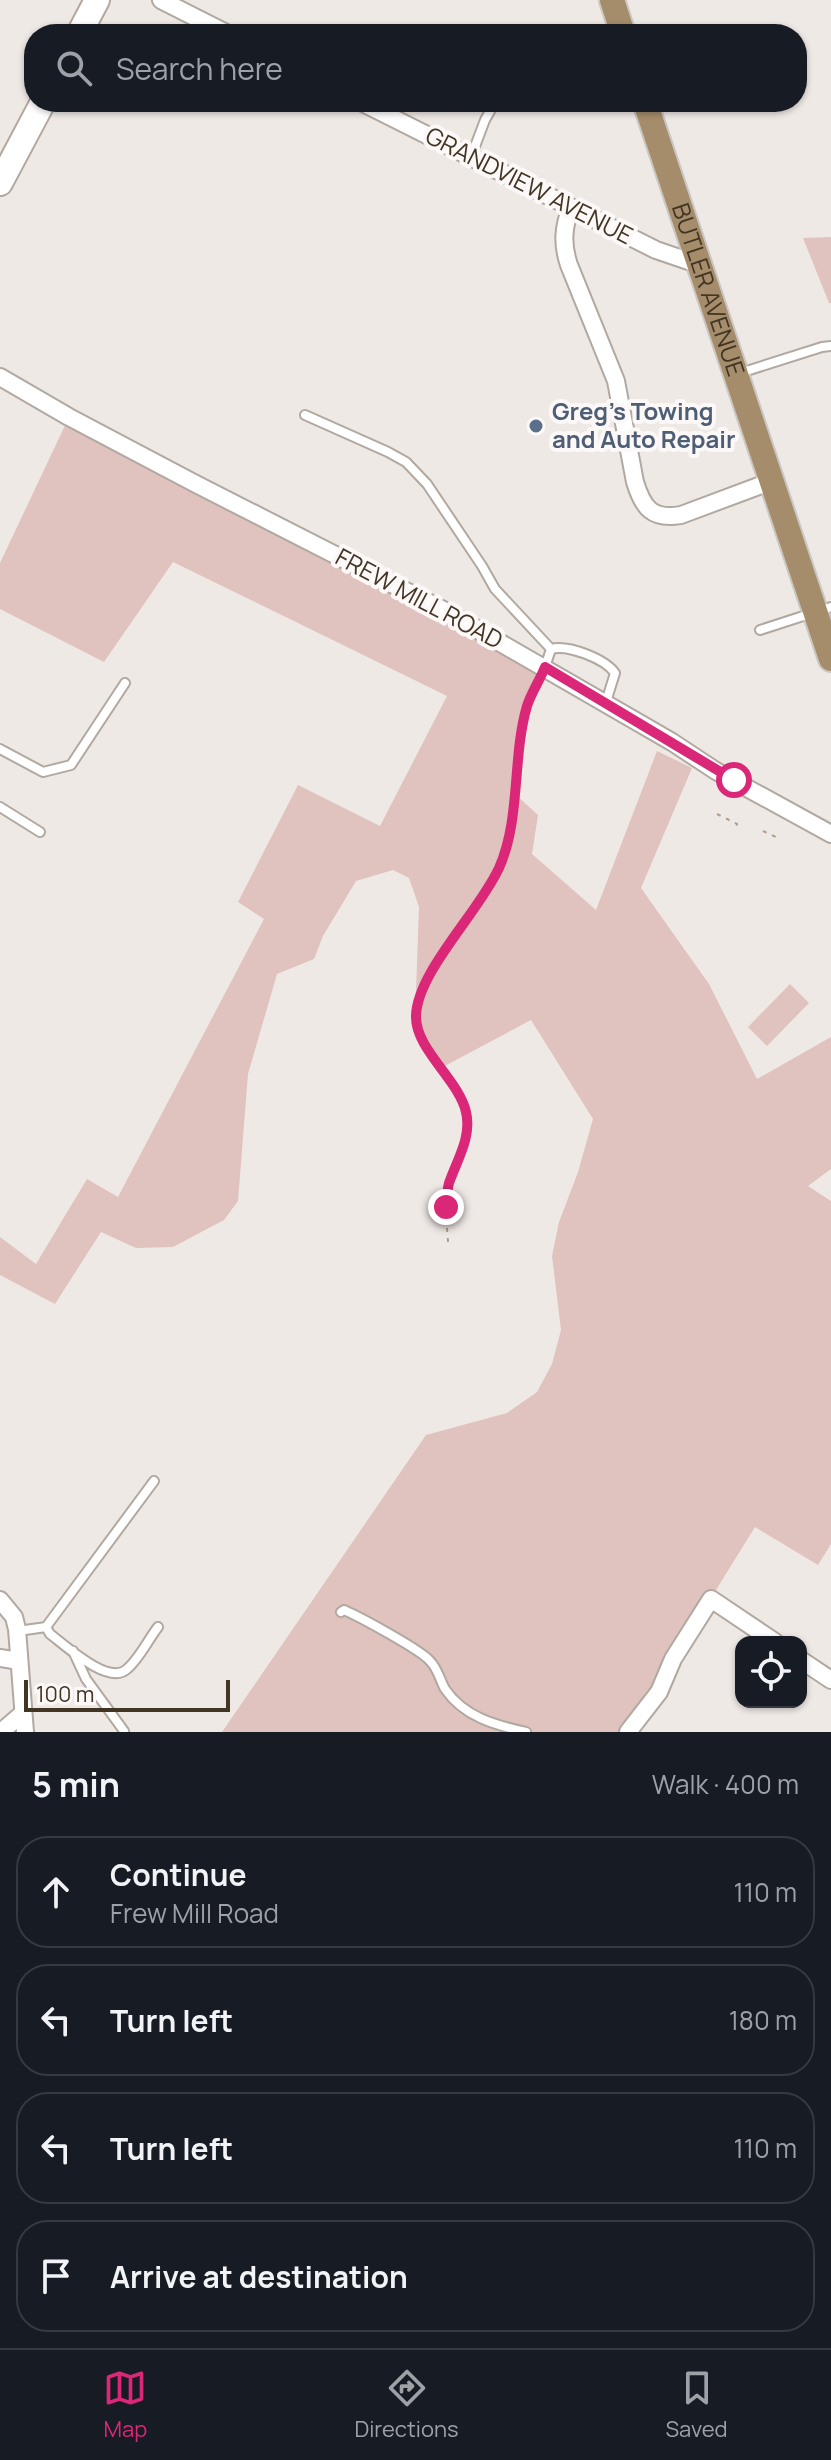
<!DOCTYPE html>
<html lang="en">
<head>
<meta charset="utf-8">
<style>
  :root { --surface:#171b24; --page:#20242c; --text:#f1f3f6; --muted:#9ea1a6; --line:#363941; --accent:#db2777 }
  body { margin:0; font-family:Manrope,sans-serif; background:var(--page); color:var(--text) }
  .controls { position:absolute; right:24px; bottom:24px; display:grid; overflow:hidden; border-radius:16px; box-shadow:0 2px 6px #0004 }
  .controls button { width:72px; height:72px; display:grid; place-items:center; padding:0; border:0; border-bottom:2px solid var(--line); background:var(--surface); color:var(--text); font:40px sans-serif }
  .scale { position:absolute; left:24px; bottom:20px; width:206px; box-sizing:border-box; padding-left:8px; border:4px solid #423524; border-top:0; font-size:22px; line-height:28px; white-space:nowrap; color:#423524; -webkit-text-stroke:6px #fbf8f7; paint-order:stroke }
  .stop { position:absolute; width:24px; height:24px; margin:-18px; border:6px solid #db2777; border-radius:50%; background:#fff }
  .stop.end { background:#db2777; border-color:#fff; box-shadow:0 2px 8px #0008 }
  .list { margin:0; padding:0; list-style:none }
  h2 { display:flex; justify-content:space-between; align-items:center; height:104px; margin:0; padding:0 32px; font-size:34px }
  h2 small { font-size:26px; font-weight:400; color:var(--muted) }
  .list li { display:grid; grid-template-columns:52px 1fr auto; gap:24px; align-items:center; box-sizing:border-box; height:112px; margin:0 16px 16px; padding:0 16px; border:2px solid var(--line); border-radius:32px }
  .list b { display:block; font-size:30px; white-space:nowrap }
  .list p { margin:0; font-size:26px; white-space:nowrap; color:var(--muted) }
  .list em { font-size:26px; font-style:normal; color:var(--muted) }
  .icon { flex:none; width:44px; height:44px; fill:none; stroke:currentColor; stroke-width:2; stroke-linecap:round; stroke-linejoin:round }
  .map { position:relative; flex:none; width:831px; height:1732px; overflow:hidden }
  .search { position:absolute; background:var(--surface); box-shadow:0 2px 6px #0004; left:24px; right:24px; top:24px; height:88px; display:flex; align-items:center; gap:20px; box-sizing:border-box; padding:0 28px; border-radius:32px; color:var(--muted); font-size:30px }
  .sheet { height:616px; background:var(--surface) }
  nav { display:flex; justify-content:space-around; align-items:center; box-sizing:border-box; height:112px; border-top:2px solid var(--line); background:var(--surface); font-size:22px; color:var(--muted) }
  nav a { display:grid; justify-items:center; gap:4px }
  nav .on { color:var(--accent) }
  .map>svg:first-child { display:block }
  .green { fill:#e0c2bf }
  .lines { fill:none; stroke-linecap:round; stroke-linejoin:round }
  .lane-casing { stroke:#b1a8a0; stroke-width:12 }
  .street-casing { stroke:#b1a8a0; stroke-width:20 }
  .secondary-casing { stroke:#b3a79b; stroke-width:28 }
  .primary-casing { stroke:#cac6c2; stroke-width:28 }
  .path { stroke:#b39e86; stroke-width:2; stroke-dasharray:4 6; stroke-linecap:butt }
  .lane { stroke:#fff; stroke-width:8 }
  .street { stroke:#fff; stroke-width:16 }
  .secondary { stroke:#fff; stroke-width:24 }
  .primary { stroke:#a58c6a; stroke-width:24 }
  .route { stroke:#db2777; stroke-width:10 }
  .service-dot { fill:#5c6f8a; stroke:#fbf8f7; stroke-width:3 }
  .labels { text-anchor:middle; stroke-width:8; stroke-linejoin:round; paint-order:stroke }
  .street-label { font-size:24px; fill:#423524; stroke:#fbf8f7 }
  .service-label { font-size:24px; font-weight:bold; fill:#4e5e75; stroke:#fbf8f7; text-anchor:start }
</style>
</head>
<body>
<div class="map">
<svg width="831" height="1732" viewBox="0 0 831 1732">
  <rect width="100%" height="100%" fill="#efe9e6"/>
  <path class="green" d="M831 237V303H829L803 238Z
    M69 417 545 667 528 705 515 794 538 815 532 854 596 910 657 751 692 768 641 888 709 984 757 1079 831 1037V1169L808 1186 831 1201V1544L818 1565 755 1527 628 1732H222L426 1435 507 1413 537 1392 552 1364 561 1330 552 1256 559 1222 578 1172 593 1119 531 1020 441 1068 423 1040 415 1020 419 907 409 878 393 870 356 881 323 936 314 959 277 974 248 1074 238 1201 224 1220 173 1247 136 1248 101 1232 55 1304 0 1275V1237L36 1264 87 1179 118 1197 264 919 238 902 298 785 380 826 447 696 173 562 104 662 0 609V563Z
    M790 984 809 1003 767 1046 748 1027Z"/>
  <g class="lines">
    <defs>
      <path id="lane" d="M471 157 485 120 495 102
        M737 374 822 347 831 346
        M305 415 388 452 406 462 427 484 482 566 495 589 551 649
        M760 630 831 607
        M545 667 551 649C568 644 605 659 615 673L606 702
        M0 749 43 772 71 765 125 683
        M0 807 40 832
        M341 1612 344 1610C360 1617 421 1650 430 1661 438 1669 440 1680 445 1689 464 1717 495 1725 526 1732
        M46 1627 154 1481
        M18 1631 46 1627 50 1634C66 1646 109 1686 127 1669 139 1659 148 1640 158 1627
        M73 1651 86 1679 124 1731"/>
      <path id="street" d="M161 0 228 34
        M361 102 656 250 700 265
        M571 207C563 228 562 244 569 265L616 381 635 482C643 508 652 520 681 515L772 481
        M0 377 69 417 194 483 447 612 672 742 716 771 831 834
        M0 1600 14 1617 17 1629 25 1732
        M0 1658 19 1661
        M801 1660 831 1680
        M1 1732 23 1713
        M628 1732 659 1692 673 1659 711 1599 775 1642"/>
      <path id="secondary" d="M79 34 97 0
        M0 183 43 102"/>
      <g id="primary">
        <path d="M612 0 623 34"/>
        <path id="s1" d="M645 102 831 659"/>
      </g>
    </defs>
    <use href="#lane" class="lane-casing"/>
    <use href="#street" class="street-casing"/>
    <use href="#secondary" class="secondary-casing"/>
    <use href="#primary" class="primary-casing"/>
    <path class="path" d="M717 814 737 824 736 830
      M763 831 778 838 776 840
      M448 1242C447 1224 444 1206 448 1188 453 1163 473 1140 466 1113 459 1080 416 1051 416 1017 415 972 483 912 500 866 519 814 511 755 528 705 530 697 535 690 538 683"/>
    <use href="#lane" class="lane"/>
    <use href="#street" class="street"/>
    <use href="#secondary" class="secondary"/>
    <use href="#primary" class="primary"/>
  </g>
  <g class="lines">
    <path class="route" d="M446 1207C447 1199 447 1190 449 1183 457 1160 472 1137 466 1112 459 1080 415 1049 416 1016 417 972 479 912 499 868 521 819 512 757 527 706 531 693 540 680 545 667L734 780"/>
  </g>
  <circle class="service-dot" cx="536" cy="426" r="8"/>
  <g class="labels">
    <g class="street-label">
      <text transform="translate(529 186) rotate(27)" y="8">GRANDVIEW AVENUE</text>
      <text dy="8" stroke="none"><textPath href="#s1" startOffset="198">BUTLER AVENUE</textPath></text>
      <text transform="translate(419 599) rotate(28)" y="8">FREW MILL ROAD</text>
    </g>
    <g class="service-label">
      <text x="552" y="420">Greg's Towing<tspan x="552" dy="28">and Auto Repair</tspan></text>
    </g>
  </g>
</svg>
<div class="controls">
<button><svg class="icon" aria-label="locate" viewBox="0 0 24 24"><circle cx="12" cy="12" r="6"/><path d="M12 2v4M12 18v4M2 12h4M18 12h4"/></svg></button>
</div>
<div class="scale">100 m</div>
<div class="stop" style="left:734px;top:780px"></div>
<div class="stop end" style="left:446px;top:1207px"></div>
<div class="search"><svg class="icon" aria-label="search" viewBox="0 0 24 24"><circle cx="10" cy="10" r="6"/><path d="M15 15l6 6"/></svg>Search here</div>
</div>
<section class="sheet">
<h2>5 min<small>Walk · 400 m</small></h2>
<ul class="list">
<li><svg class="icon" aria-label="ahead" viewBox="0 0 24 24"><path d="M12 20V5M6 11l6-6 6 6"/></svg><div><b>Continue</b><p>Frew Mill Road</p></div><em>110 m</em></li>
<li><svg class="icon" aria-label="left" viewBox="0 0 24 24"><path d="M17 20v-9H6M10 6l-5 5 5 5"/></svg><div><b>Turn left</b></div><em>180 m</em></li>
<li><svg class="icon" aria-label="left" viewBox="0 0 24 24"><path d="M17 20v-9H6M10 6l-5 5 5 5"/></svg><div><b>Turn left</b></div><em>110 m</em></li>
<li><svg class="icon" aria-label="arrive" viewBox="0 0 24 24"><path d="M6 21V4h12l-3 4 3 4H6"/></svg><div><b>Arrive at destination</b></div></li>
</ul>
</section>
<nav>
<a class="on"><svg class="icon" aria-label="map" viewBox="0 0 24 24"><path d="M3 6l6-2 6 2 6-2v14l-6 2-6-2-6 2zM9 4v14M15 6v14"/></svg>Map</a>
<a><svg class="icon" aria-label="directions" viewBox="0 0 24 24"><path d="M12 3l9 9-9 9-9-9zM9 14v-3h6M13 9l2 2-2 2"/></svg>Directions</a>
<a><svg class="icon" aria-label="saved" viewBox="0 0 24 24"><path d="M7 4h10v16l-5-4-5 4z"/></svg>Saved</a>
</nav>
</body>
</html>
